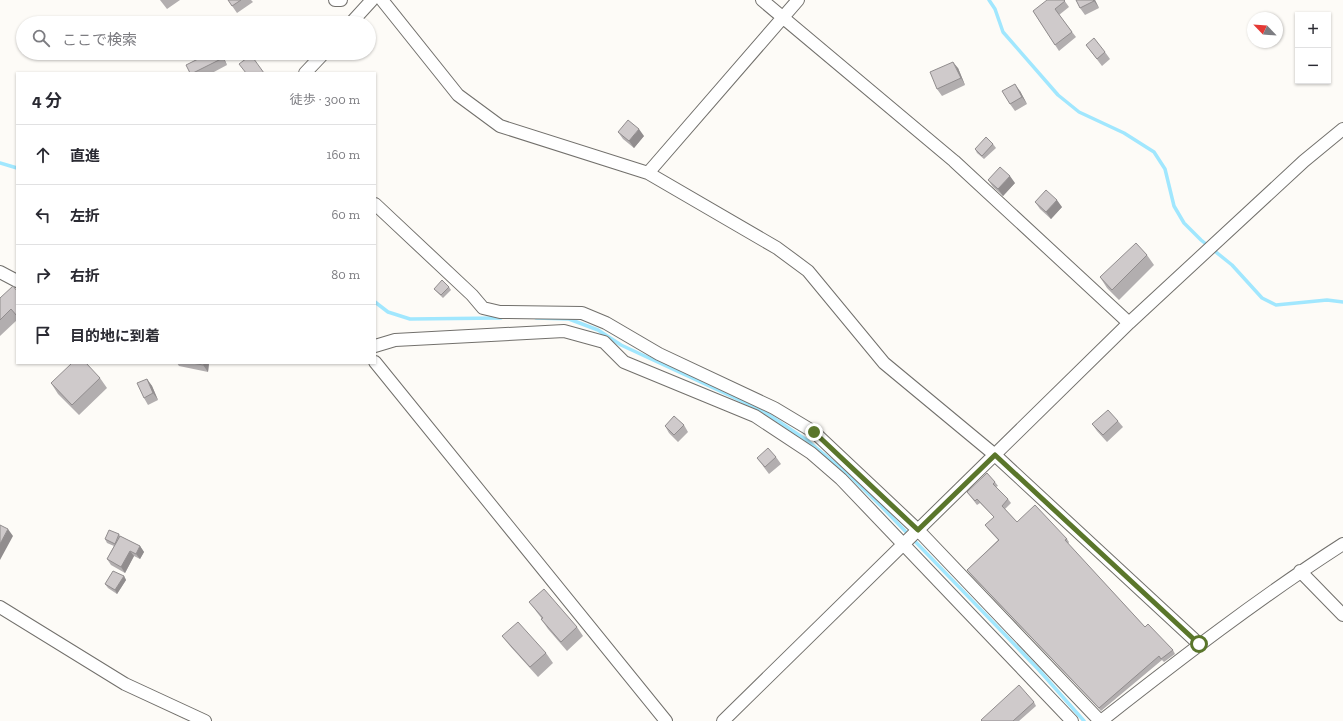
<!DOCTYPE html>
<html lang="ja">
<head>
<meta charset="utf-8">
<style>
  :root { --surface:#fff; --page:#f7f7f7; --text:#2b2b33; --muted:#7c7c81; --line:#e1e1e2 }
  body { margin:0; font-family:"Zilla Slab","Noto Sans JP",serif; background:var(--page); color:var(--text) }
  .controls { position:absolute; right:12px; top:12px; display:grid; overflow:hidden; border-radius:0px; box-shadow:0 1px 3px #0004 }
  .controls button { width:36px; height:36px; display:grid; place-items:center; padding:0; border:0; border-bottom:1px solid var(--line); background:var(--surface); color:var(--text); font:20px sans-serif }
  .compass { position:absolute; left:1247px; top:12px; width:36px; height:36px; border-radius:50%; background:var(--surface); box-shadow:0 1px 3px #0004; rotate:295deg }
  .stop { position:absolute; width:12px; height:12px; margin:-9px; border:3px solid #5a762b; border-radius:50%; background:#fff }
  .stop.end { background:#5a762b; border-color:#fff; box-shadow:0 1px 4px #0008 }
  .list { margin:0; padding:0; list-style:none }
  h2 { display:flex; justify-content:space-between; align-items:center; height:52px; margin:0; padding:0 16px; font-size:17px }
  h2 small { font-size:13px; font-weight:400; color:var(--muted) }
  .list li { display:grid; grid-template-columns:26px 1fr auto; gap:12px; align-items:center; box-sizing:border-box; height:60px; padding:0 16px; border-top:1px solid var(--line) }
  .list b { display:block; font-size:15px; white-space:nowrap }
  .list em { font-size:13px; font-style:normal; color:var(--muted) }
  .icon { flex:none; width:22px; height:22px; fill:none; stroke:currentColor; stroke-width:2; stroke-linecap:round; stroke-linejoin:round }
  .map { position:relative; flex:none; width:1343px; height:721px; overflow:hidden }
  .search { position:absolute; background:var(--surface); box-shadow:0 1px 3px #0004; left:16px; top:16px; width:360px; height:44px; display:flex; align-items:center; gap:10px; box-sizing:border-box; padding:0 14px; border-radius:22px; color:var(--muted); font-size:15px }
  .panel { position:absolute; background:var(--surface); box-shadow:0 1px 3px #0004; left:16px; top:72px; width:360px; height:292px; border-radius:0px }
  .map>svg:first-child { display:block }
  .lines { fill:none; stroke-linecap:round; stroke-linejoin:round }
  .stream { stroke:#a1e7fe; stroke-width:3.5 }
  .minor-casing { stroke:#72706c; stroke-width:14 }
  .minor { stroke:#fff; stroke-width:12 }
  .wall { fill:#b2aeaf }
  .shaded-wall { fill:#918d8e }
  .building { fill:#cfcacb; stroke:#918d8e }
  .route { stroke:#5a762b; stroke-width:5 }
</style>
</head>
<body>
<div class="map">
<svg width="1343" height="721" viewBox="0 0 1343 721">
  <rect width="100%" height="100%" fill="#fdfbf7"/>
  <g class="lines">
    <path class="stream" d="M989 0 995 9 1003 32 1058 95 1079 112 1124 133 1154 152 1165 169 1174 206 1184 223 1201 240 1232 265 1262 298 1276 305 1327 300 1343 302
      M0 163 17 168
      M375 302 388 312 410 319 501 318
      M536 318 569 319 598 330 621 345 763 411 808 441 848 474 882 507 1039 670 1084 721"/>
    <defs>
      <path id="minor" d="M335 0H341
        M382 0 458 95 500 126 648 173 777 248 808 271 884 363 995 455 1199 644
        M762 0 954 161 1129 323
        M351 23 372 0
        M305 73 324 53
        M648 173 798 0
        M375 204 472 295 483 308 500 312 582 313 606 323 659 354 774 408 814 432 918 530 1100 721
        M0 272 17 281
        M375 346 395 340 564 331 604 342 624 362 755 416 811 453 841 479 1072 721
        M375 362 666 721
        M1300 571 1343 615
        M0 607 125 684 205 721
        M723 721 1129 323 1304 161 1343 129
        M1101 721C1180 659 1259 598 1343 544"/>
    </defs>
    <use href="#minor" class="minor-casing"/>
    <use href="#minor" class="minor"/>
  </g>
  <path class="wall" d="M160 0H180L167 9Z
    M228 0H251L253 2 237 13Z
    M1064 0 1069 7 1059 15 1076 37 1059 51 1033 11Z
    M1076 0H1095L1099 8 1085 15 1080 8Z
    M1086 45 1105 52 1110 59 1102 66Z
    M223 56 227 65 212 73H190Z
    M958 68 965 85 942 96 937 89Z
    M1020 91 1027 104 1015 111 1010 104Z
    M618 132 644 136 634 148 623 139Z
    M993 144 996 148 984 159 977 153 975 149Z
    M988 180 1015 183 1003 196 993 187Z
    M1035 202 1062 207 1051 219 1040 209Z
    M1147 255 1154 265 1119 300 1107 288 1100 277Z
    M449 287 451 290 443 298 434 289Z
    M17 291V320L0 336V298Z
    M177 363H209L208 372 179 366Z
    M100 378 107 388 79 415 58 394 51 383Z
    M147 379 152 386 158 400 148 405 144 398Z
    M1118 421 1123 427 1107 442 1097 431 1092 424Z
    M684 425 688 432 678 442 669 433 665 426Z
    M776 457 781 464 769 474 757 458Z
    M995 482 998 486 996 487 1008 499 1011 503 1005 509 1017 522 1067 539 1069 542 1068 544 1145 627 1173 650 1175 654 1164 662 1162 660 1101 711 970 574 967 570 998 540 988 529 985 525 994 517 980 503 977 505 967 492Z
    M119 534 120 536 140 546 144 552 140 559 134 556 125 573 111 565 107 559 114 546 107 543 105 539Z
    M124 576 126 580 117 594 108 588 105 584Z
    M529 602 577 627 583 636 567 651 548 629 541 619H542L536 611Z
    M502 636 546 653 553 663 538 677 510 646Z
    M1034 702 1036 706 1019 721H982Z"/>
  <path class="shaded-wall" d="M1093 0H1095L1099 8 1094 1Z
    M220 53H221L223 56 227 65 223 58Z
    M953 62 958 68 965 85 961 78Z
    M1015 84 1020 91 1027 104 1022 97Z
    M639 129 644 136 634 148 629 141Z
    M1010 176 1015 183 1003 196 998 189Z
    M1057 200 1062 207 1051 219 1046 212Z
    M204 363H209L208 372 203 365Z
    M147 379 152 386 158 400 153 393Z
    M8 529 13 536 0 560V544Z
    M140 546 144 552 140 559 136 554Z
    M130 551 134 556 125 573 121 567Z
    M124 576 126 580 117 594 115 590Z"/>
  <path class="building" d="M228 0H241L232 6Z
    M1047 0H1064L1065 1 1055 9 1072 32 1055 45 1033 11Z
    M1076 0H1093L1094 1 1080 8Z
    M1094 38 1105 52 1097 59 1086 45Z
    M210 53H220L223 58 193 73H190L186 65Z
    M251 55 264 73H246L239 64Z
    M953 62 961 78 937 89 930 72Z
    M1015 84 1022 97 1010 104 1002 91Z
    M628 120 639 129 629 141 618 132Z
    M986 137 993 144 982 156 975 149Z
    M1000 167 1010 176 998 189 988 180Z
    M1046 190 1057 200 1046 212 1035 202Z
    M1136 243 1147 255 1112 290 1100 277Z
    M442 280 449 287 441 295 434 289Z
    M13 286 17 291V316L11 309 0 320V298Z
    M72 363H86L100 378 72 405 51 383Z
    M192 363H204L203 365Z
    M147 379 153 393 144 398 137 383Z
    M1108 410 1118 421 1103 435 1092 424Z
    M674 416 684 425 674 435 665 426Z
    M768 448 776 457 765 467 757 458Z
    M987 473 995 482 993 484 1008 499 1002 506 1017 522 1035 505 1067 539 1065 540 1145 627 1148 624 1173 650 1161 659 1159 656 1099 708 967 570 999 540 985 525 994 517 977 499 975 501 967 492Z
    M0 525 8 529 0 544Z
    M109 530 119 534 115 544 105 539Z
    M120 536 140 546 136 554 130 551 121 567 107 559Z
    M113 571 124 576 115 590 105 584Z
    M544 589 577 627 561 642 541 619 543 618 529 602Z
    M518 622 546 653 530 667 502 636Z
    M1019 685 1034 702 1013 721H982L981 720Z"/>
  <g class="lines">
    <path class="route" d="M814 432 918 530 995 455 1199 644"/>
  </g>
</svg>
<div class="controls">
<button>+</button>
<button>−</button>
</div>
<svg class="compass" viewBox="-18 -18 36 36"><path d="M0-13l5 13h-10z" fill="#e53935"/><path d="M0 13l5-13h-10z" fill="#7c7c81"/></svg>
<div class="stop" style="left:1199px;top:644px"></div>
<div class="stop end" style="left:814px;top:432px"></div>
<div class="search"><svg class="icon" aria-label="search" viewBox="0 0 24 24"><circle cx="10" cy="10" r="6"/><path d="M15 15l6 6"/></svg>ここで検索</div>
<section class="panel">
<h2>4 分<small>徒歩 · 300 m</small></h2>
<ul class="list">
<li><svg class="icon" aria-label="ahead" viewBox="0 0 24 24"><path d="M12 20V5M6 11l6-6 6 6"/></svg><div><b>直進</b></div><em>160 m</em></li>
<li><svg class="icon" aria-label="left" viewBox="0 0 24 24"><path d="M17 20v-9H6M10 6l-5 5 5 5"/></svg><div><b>左折</b></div><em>60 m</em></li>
<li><svg class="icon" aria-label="right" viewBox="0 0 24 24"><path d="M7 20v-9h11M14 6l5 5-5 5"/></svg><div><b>右折</b></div><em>80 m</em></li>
<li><svg class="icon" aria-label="arrive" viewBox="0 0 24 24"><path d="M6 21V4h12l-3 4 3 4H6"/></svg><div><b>目的地に到着</b></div></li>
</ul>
</section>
</div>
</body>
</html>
